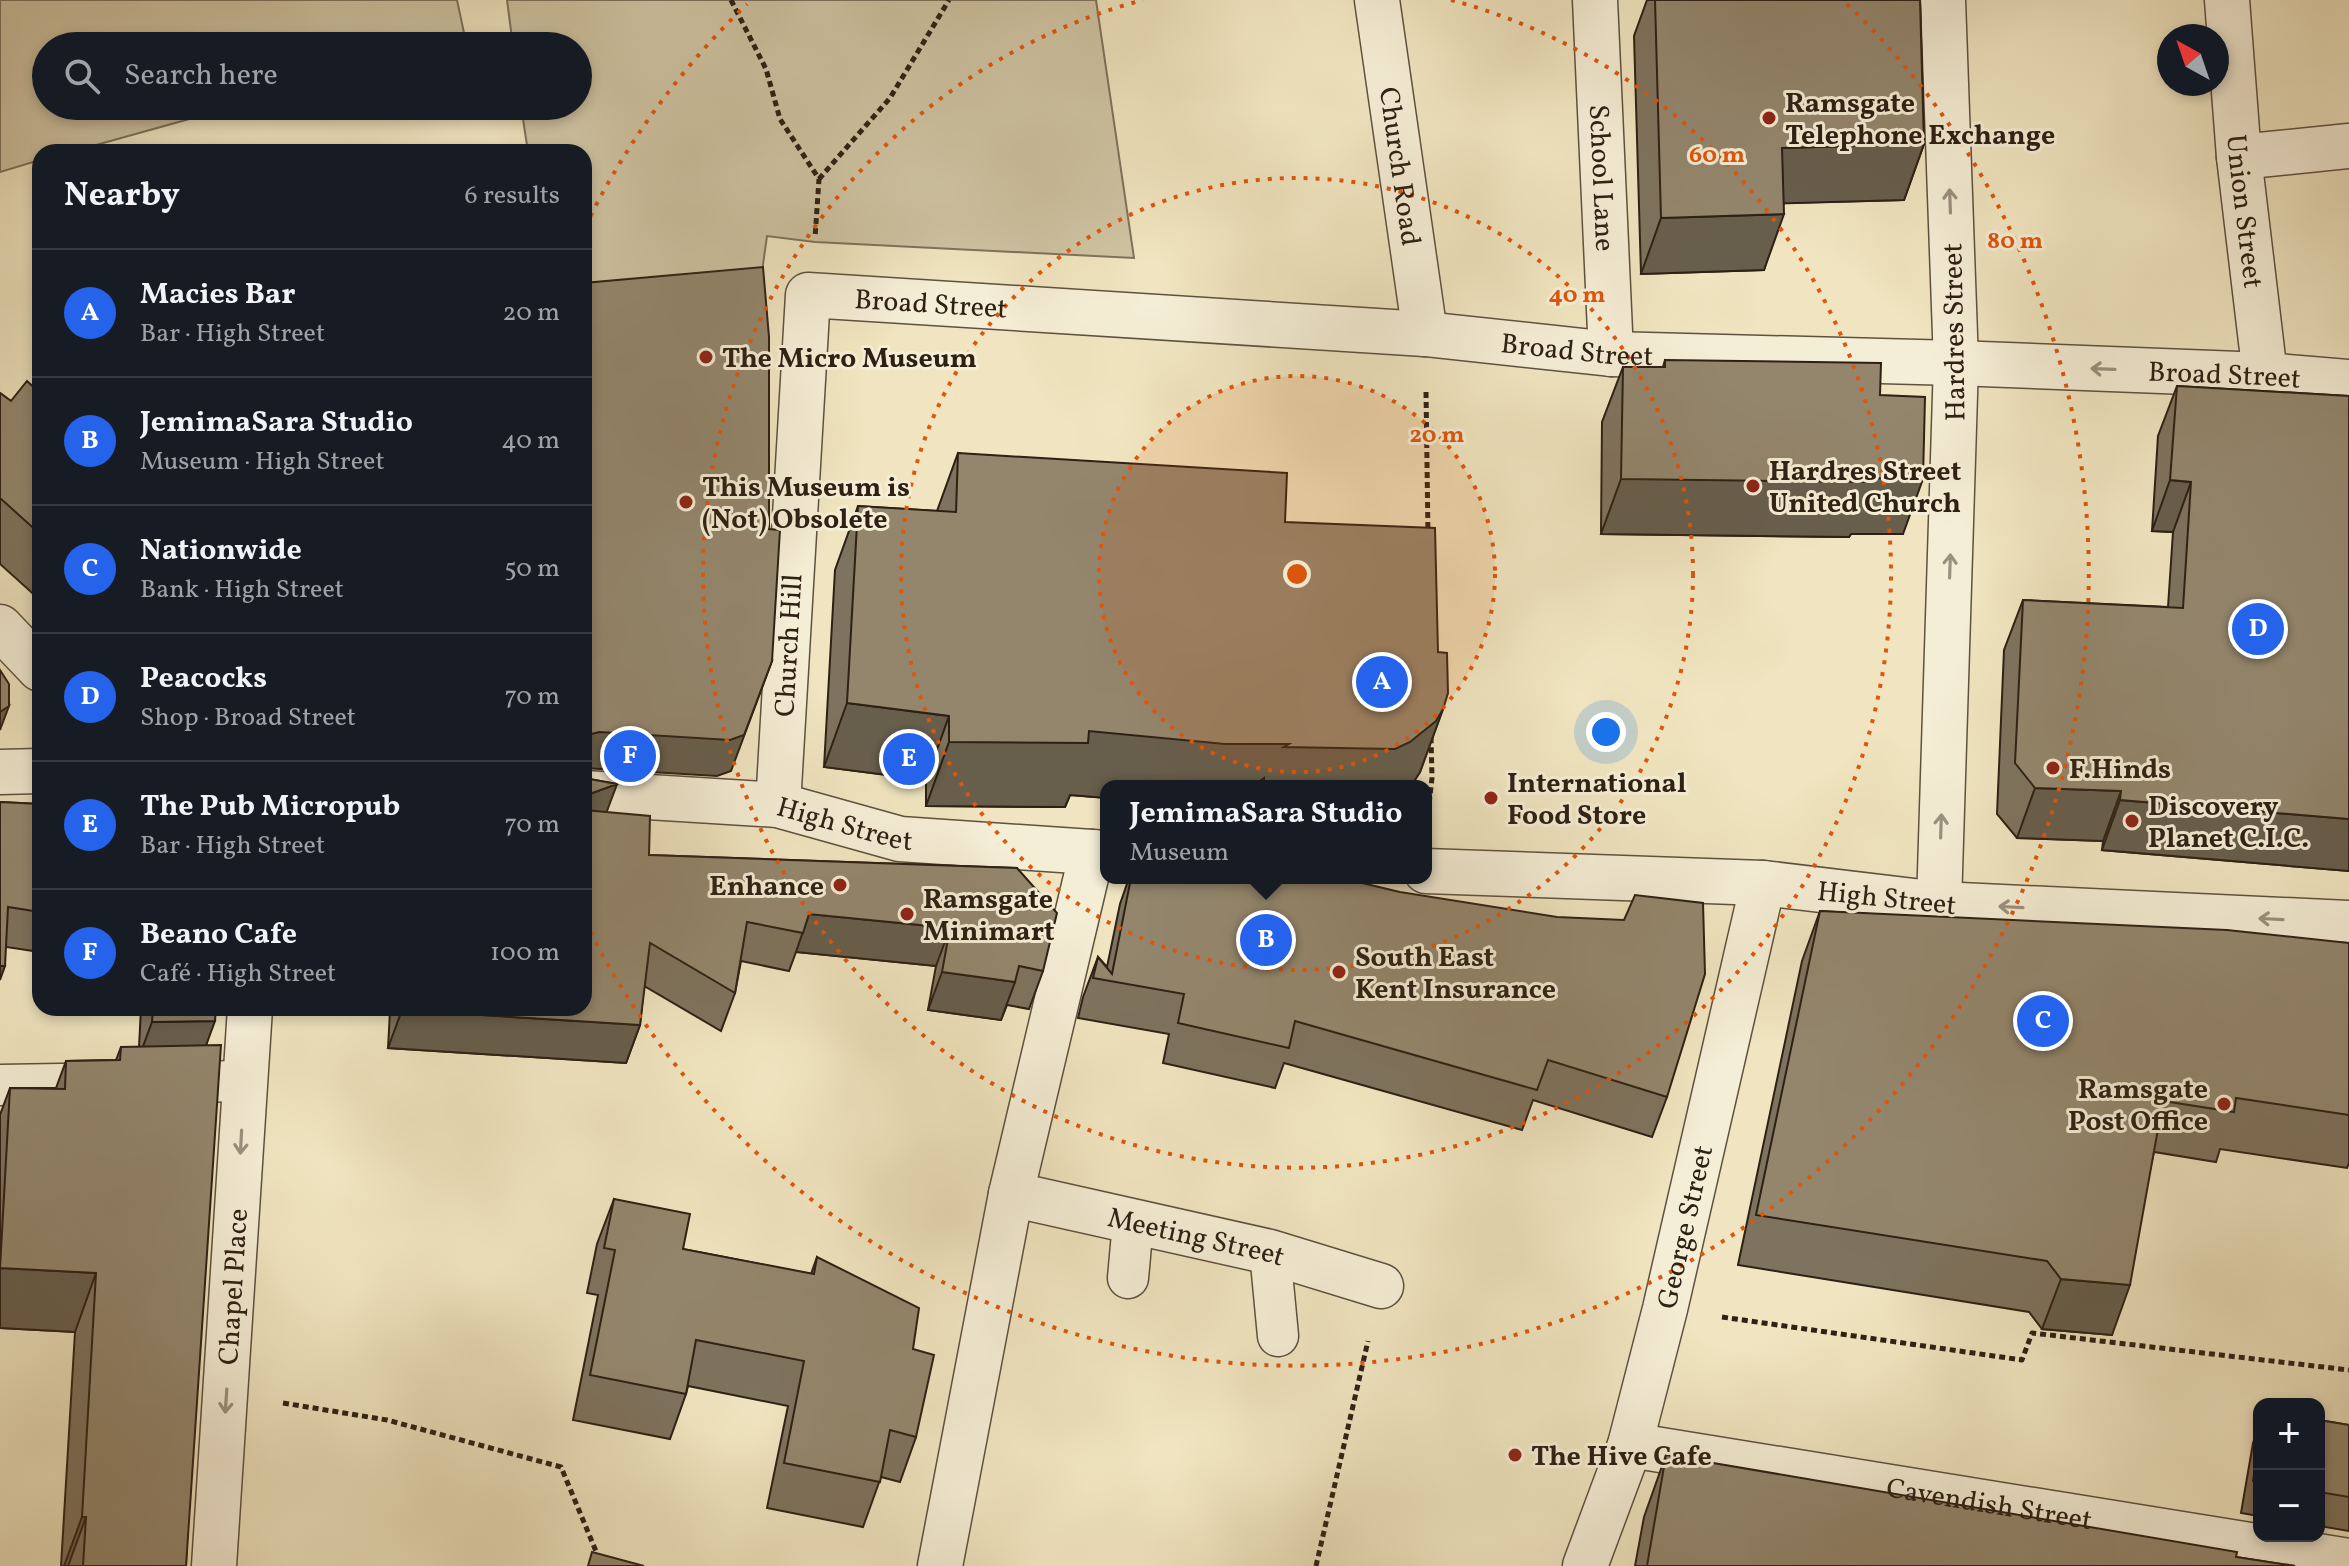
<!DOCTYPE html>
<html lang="en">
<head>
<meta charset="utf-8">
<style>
  :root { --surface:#171b24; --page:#20242c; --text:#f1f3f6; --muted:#9ea1a6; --line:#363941; --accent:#2563eb }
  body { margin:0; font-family:Vollkorn,serif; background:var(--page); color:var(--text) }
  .controls { position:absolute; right:24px; bottom:24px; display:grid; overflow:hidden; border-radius:16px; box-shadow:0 4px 12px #0003 }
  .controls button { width:72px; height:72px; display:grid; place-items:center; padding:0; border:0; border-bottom:2px solid var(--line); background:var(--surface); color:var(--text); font:40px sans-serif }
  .compass { position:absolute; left:2157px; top:24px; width:72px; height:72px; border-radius:50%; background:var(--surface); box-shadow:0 4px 12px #0003; rotate:320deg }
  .you { position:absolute; left:1606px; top:732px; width:28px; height:28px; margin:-20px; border:6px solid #fff; border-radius:50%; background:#1a73e8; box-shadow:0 0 0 12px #1a73e833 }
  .badge { display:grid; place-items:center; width:52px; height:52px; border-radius:50%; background:var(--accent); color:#fff; font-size:26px; font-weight:700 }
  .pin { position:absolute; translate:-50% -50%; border:4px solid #fff; box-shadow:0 2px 8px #0006 }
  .popup { position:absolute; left:1100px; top:780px; width:332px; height:104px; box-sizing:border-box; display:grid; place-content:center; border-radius:16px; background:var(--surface); filter:drop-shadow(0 2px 6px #0005); font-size:26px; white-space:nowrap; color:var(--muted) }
  .popup b { font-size:30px; color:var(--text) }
  .popup::after { content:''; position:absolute; left:50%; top:100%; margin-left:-16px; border:16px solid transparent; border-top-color:var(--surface) }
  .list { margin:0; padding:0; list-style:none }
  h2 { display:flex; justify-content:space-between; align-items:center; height:104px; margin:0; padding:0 32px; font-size:34px }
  h2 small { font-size:26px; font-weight:400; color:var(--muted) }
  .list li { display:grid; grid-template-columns:52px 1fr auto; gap:24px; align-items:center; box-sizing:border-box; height:128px; padding:0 32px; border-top:2px solid var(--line) }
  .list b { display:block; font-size:30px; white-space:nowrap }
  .list p { margin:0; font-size:26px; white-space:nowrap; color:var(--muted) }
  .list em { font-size:26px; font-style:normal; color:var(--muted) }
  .icon { flex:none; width:44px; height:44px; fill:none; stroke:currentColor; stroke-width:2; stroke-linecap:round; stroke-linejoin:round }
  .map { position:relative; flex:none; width:2349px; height:1566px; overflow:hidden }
  .search { position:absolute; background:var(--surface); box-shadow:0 4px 12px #0003; left:32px; top:32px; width:560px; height:88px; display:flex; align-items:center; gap:20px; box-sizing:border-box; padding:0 28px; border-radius:44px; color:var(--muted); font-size:30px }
  .panel { position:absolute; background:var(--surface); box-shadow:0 4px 12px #0003; left:32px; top:144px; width:560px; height:872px; border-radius:24px }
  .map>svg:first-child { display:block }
  .green { fill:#cfc4a3; stroke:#7e725c; stroke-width:2 }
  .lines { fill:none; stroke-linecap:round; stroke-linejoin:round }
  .service-casing { stroke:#5e513f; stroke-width:43 }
  .pedestrian-casing { stroke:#5e513f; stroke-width:47 }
  .minor-casing { stroke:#5e513f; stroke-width:47 }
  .tertiary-casing { stroke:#5e513f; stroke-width:47 }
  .path { stroke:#2e2014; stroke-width:5; stroke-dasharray:6 4; stroke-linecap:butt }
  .service { stroke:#f5eed6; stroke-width:40 }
  .pedestrian { stroke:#f5eed6; stroke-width:44 }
  .minor { stroke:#f5eed6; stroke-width:44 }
  .tertiary { stroke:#f5eed6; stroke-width:44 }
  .wall { fill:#7e735e; stroke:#2e2014; stroke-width:2 }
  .shaded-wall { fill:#675e4c; stroke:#2e2014; stroke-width:2 }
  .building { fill:#93866d; stroke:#2e2014; stroke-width:2 }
  .oneway { stroke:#9b917f }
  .ring { fill:none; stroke:#df560c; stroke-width:4; stroke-dasharray:4 8 }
  .poi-dot { fill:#8f2418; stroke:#f5eed6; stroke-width:3 }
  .labels { text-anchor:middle; stroke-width:6; stroke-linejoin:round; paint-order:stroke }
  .poi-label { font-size:28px; font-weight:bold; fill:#2e2014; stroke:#f5eed6; text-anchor:start }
  .street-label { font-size:28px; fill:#2e2014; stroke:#f5eed6 }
  .centre { fill:#df560c; stroke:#f5eed6; stroke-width:4 }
  .ring-label { font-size:24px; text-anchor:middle; font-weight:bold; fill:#df560c; stroke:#f5eed6; stroke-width:6; stroke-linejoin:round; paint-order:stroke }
</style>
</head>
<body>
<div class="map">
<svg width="2349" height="1566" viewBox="0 0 2349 1566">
  <rect width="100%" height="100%" fill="#f0e5c0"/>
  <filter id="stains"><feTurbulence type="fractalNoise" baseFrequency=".0025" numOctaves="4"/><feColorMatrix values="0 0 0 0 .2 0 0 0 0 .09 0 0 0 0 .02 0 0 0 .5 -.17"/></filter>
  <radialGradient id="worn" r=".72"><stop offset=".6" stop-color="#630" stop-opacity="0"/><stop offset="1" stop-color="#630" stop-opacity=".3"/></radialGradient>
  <path class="green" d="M0 0H457L466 42 453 46H46V106H236L71 152H40V160L0 172Z
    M507 0H1096L1134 258 815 242 767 236 760 286 584 309V152H528L521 106H578V46H513Z"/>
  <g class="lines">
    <defs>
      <path id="service" d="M0 1085 245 1081
        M1270 1252 1278 1336
        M1128 1278 1133 1223"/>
      <path id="pedestrian" d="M1939 904 2349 923"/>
      <g id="minor">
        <path id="s1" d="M1377 0 1425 334"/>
        <path id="s2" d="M1595 0 1611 354"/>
        <path id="s3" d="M2227 0 2239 157 2265 375"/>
        <path d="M2239 157 2349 146"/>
        <path id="s4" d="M778 805 808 295 1425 334 1611 354 1956 363 2265 375 2349 382"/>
        <path d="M1939 904 1956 363 1943 0"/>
        <path id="s5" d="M1011 1194 1270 1252 1381 1286"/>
        <path id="s6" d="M1630 1445 2349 1561"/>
        <path id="s7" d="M214 1566 250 1008"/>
        <path d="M940 1566 1011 1194 1092 852"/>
        <path id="s8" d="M1585 1566 1630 1445 1665 1309 1763 883"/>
      </g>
      <g id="tertiary">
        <path d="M0 627 40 669"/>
        <path d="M0 772 40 771"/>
        <path id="s9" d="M584 793 778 805 900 839 1106 853"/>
        <path d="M1426 871 1763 883 1939 904"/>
      </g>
    </defs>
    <use href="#service" class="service-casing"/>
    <use href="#pedestrian" class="pedestrian-casing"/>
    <use href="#minor" class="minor-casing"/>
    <use href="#tertiary" class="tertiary-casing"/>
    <path class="path" d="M731 0 766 69 780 119 819 179 815 238
      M819 179 890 98 949 0
      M1426 392 1428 534
      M1428 813 1432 778 1431 736
      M1722 1317 2022 1360 2032 1333 2349 1370
      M283 1403 387 1420 561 1467 598 1556
      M1316 1566 1368 1341"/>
    <use href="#service" class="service"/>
    <use href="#pedestrian" class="pedestrian"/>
    <use href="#minor" class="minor"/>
    <use href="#tertiary" class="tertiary"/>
  </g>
  <path class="wall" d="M1647 0H1920L1924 144 1904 200 1784 203 1764 270 1641 274 1634 36Z
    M1665 360 1880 395 1903 534H1851L1849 537 1601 534 1602 422 1623 367H1663Z
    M2177 386 2349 396V871L2102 850 2103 841 2017 838 1997 814 2004 650 2023 600 2168 607 2173 532 2152 531 2158 436Z
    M0 393 11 401 40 393V600L0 564Z
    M958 453 1285 522 1438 652 1443 709 1420 772 1412 784 1106 786V798L1070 795 1065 807 926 806V780L824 767 835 570 858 506 937 511Z
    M584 778 617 784 606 812 649 855 1017 868 1043 971 1029 1009 1007 1005 1001 1020 928 1010 936 966 796 952 789 971 741 961 735 993 721 1031 644 986 640 1025 626 1063 388 1048 390 1011 368 1009V1008H584Z
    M0 802 40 804V952L6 947Z
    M1129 878H1341L1667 1097 1652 1137 1533 1100 1522 1130 1284 1063 1275 1088 1163 1063 1169 1034 1078 1018 1083 997 1098 957 1107 967 1120 904Z
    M1820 911 2349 943V1163L2347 1168 2220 1149 2216 1162 2154 1152 2112 1335 2042 1329 2029 1312 1738 1265 1802 961Z
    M141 1008H216L206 1046 186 1566H61L75 1332 0 1328V1115L10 1088H56L66 1061 116 1060 121 1047H139Z
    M614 1199 683 1249 811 1274 817 1257 913 1349 916 1437 900 1482 881 1477 863 1527 767 1508 788 1406 688 1386 686 1394 670 1439 573 1420 598 1295 587 1293 597 1244Z
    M2319 1420 2349 1425V1531L2319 1526Z
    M2259 1426V1516L2241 1513 2253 1443Z
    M1666 1455 2236 1557 2295 1566H1635L1644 1517Z"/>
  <path class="shaded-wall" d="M1924 144 1904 200 1762 204 1782 148Z
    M1784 214 1764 270 1641 274 1661 218Z
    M1621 479 1870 478 1923 479 1903 534H1851L1849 537 1601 534Z
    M2170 480 2191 482 2173 532 2152 531Z
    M772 661 731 771 717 776 584 768V736L585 735 599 732Z
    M847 703 949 716 926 780 824 767Z
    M9 706 0 730V712Z
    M1443 709 1420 772 1411 786H1106V798L1070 795 1065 807 926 806 949 742 1089 731Z
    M617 784 604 819 584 827V796Z
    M2035 788 2121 791 2103 841 2017 838Z
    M2120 800 2349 819V871L2102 850Z
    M809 914 950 928 936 966 796 952Z
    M0 966H5L0 980Z
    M942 972 1015 982 1001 1020 928 1010Z
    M369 1008H391L390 1011 368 1009Z
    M402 1010 640 1025 626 1063 388 1048Z
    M215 1021 201 1059 138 1060 152 1022Z
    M0 1268 96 1273 75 1332 0 1328Z
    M2061 1279 2130 1285 2112 1335 2042 1329Z
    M82 1517H86L68 1566H64Z"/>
  <path class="building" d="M1655 0H1920L1924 144 1782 148 1784 214 1661 218Z
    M763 267 769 337V529L780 530 772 661 744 735 730 740 599 732 584 736V283Z
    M1665 360 1881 363 1880 395 1925 397 1923 479 1870 478V482L1621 479 1623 367H1665Z
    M27 381 40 393V534L0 498V393L11 401Z
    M2177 386 2349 396V819L2120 800 2121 791 2035 788 2015 763 2023 600 2183 608 2191 482 2170 480Z
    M958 453 1287 473 1285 522 1435 528 1438 652 1447 653 1448 693 1443 709 1436 721 1410 742 1395 749 1284 747 1289 744H1225L1089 731 1088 743 949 742V716L847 703 858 506 956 512Z
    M0 670 9 684V706L0 712Z
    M584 778 617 784 584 796Z
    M1264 778V786H1252Z
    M0 802 40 804V912L8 907 5 966H0Z
    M584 810 650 816 649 855 1017 868 1057 913 1043 971 1019 966 1015 982 942 972 950 928 809 914 803 933 747 922 735 993 650 943 640 1025 402 1010V1008H584Z
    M1131 878H1341L1400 892 1557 917 1624 920 1635 895 1703 903 1705 974 1667 1097 1548 1060 1537 1090 1295 1021 1289 1048 1178 1023 1184 994 1093 978 1098 957 1112 974Z
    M1820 911 2227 930 2349 943V1115L2236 1098 2234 1112 2163 1101 2130 1285 2061 1279 2047 1261 1756 1215Z
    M153 1008H216L215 1021 152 1022Z
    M221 1045 186 1566H83L86 1517H82L96 1273 0 1268 10 1088 65 1089 66 1061 120 1060 121 1047Z
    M614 1199 690 1214 683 1249 814 1274 817 1257 919 1308 913 1349 934 1355 916 1437 890 1430 880 1482 784 1463 804 1361 696 1340 686 1394 590 1375 615 1250 604 1248Z
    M2319 1420 2349 1425V1497L2319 1492Z
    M2259 1443V1482L2253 1481Z
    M1666 1455 2237 1552 2236 1557 2295 1566H1647Z
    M592 1552 644 1566H588Z"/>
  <defs><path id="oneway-shaft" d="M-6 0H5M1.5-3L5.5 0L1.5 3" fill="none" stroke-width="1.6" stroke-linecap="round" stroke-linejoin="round" transform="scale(2)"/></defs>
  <g class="oneway">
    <use href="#oneway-shaft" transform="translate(1950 201) rotate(-92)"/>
    <use href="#oneway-shaft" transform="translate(2103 369) rotate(-178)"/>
    <use href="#oneway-shaft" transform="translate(1950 566) rotate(-88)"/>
    <use href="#oneway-shaft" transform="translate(1941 826) rotate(-88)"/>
    <use href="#oneway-shaft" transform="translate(2011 907) rotate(-177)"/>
    <use href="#oneway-shaft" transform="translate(2271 919) rotate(-177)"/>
    <use href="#oneway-shaft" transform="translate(241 1142) rotate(93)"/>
    <use href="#oneway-shaft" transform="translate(226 1401) rotate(94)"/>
  </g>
  <circle cx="1297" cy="574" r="198" fill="#df560c" fill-opacity=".12"/>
  <g class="ring">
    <circle cx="1297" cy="574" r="198"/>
    <circle cx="1297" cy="574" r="396"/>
    <path d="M1451 0A594 594 0 1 1 1143 0"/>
    <path d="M585 227A792 792 0 0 1 747 4M1847 4A792 792 0 1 1 585 921"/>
  </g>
  <g class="poi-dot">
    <circle cx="1769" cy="118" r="8"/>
    <circle cx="706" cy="357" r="8"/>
    <circle cx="1753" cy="486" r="8"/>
    <circle cx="686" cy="502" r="8"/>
    <circle cx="2053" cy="768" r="8"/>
    <circle cx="1491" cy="798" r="8"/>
    <circle cx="2132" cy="821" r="8"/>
    <circle cx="840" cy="885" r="8"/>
    <circle cx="907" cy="914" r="8"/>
    <circle cx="1339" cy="972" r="8"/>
    <circle cx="2224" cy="1104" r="8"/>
    <circle cx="1515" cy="1455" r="8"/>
  </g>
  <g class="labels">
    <g class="poi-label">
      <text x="1785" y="112">Ramsgate<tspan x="1785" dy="32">Telephone Exchange</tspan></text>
      <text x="722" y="367">The Micro Museum</text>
      <text x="1769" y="480">Hardres Street<tspan x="1769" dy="32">United Church</tspan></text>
      <text x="702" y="496">This Museum is<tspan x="702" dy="32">(Not) Obsolete</tspan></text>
      <text x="2069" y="778">F.Hinds</text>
      <text x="1507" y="792">International<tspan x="1507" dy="32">Food Store</tspan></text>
      <text x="2148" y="815">Discovery<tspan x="2148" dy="32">Planet C.I.C.</tspan></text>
      <text x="824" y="895" text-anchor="end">Enhance</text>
      <text x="923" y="908">Ramsgate<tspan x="923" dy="32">Minimart</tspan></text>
      <text x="1355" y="966">South East<tspan x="1355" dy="32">Kent Insurance</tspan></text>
      <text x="2208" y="1098" text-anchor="end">Ramsgate<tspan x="2208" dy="32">Post Office</tspan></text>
      <text x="1531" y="1465">The Hive Cafe</text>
    </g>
    <g class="street-label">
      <text dy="10" stroke="none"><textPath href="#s1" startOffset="168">Church Road</textPath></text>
      <text dy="10" stroke="none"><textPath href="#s2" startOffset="178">School Lane</textPath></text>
      <text dy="10" stroke="none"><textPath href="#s3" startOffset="212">Union Street</textPath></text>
      <text dy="10" stroke="none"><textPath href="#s4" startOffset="634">Broad Street</textPath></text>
      <text transform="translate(1953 332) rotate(-91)" y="10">Hardres Street</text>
      <text dy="10" stroke="none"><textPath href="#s4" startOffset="1282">Broad Street</textPath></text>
      <text dy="10" stroke="none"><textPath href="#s4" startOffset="1930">Broad Street</textPath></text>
      <text dy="10" stroke="none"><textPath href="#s4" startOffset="160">Church Hill</textPath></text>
      <text dy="10" stroke="none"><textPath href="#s9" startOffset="264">High Street</textPath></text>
      <text transform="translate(1887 897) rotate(6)" y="10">High Street</text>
      <text dy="10" stroke="none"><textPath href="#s8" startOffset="354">George Street</textPath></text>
      <text dy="10" stroke="none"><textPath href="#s5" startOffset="190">Meeting Street</textPath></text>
      <text dy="10" stroke="none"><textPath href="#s7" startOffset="280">Chapel Place</textPath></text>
      <text dy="10" stroke="none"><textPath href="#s6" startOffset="364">Cavendish Street</textPath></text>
    </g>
  </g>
  <circle cx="1297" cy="574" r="12" class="centre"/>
  <g class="ring-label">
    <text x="1717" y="162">60 m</text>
    <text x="2015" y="248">80 m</text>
    <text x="1577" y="302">40 m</text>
    <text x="1437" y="442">20 m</text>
  </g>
  <rect width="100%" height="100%" filter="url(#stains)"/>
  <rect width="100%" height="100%" fill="url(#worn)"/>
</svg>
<div class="controls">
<button>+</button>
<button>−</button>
</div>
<svg class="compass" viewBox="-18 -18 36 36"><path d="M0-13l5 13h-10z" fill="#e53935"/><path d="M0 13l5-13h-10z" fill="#9ea1a6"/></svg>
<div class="you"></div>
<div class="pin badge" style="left:1382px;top:682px">A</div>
<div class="pin badge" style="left:1266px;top:940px">B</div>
<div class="popup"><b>JemimaSara Studio</b>Museum</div>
<div class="pin badge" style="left:2043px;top:1021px">C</div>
<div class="pin badge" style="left:2258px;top:629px">D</div>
<div class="pin badge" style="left:909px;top:759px">E</div>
<div class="pin badge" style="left:630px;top:756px">F</div>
<div class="search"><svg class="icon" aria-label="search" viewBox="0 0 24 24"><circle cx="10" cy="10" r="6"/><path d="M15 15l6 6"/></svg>Search here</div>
<section class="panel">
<h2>Nearby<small>6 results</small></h2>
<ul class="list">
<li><span class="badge">A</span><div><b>Macies Bar</b><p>Bar · High Street</p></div><em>20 m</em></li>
<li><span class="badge">B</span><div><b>JemimaSara Studio</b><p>Museum · High Street</p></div><em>40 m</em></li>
<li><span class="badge">C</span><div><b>Nationwide</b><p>Bank · High Street</p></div><em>50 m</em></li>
<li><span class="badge">D</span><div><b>Peacocks</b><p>Shop · Broad Street</p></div><em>70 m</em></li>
<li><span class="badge">E</span><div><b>The Pub Micropub</b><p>Bar · High Street</p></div><em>70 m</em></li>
<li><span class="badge">F</span><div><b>Beano Cafe</b><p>Café · High Street</p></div><em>100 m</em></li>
</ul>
</section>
</div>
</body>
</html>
